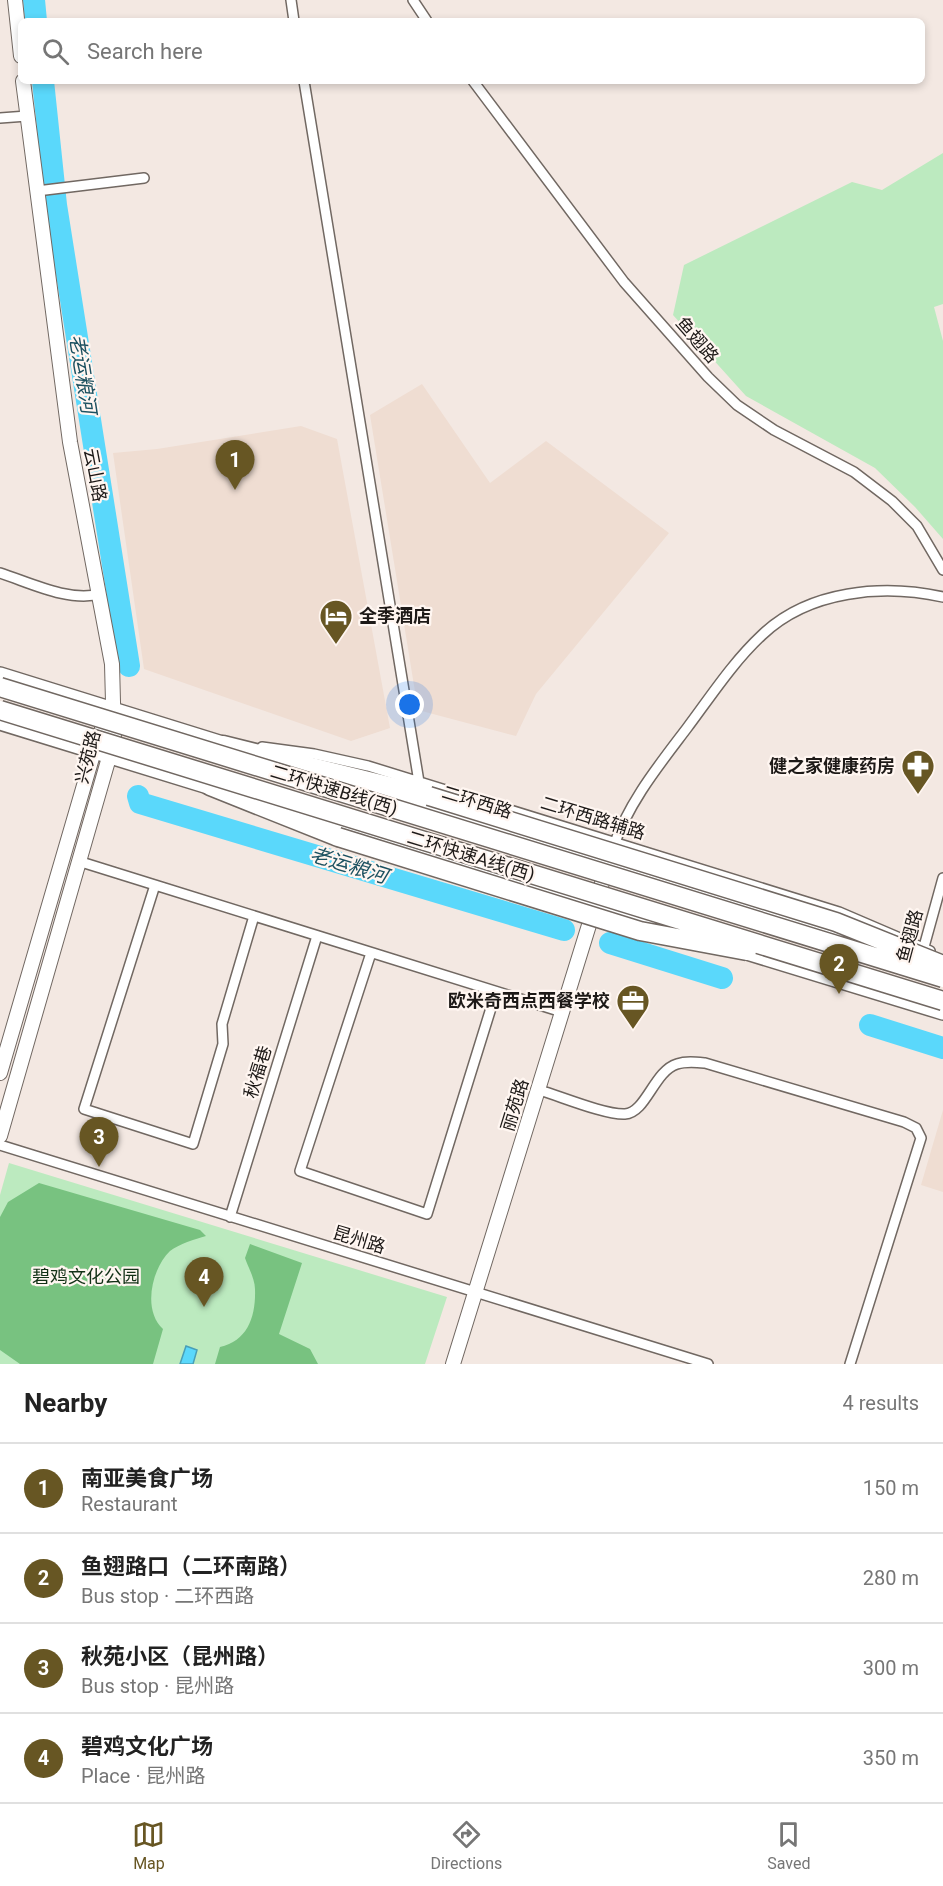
<!DOCTYPE html>
<html lang="en">
<head>
<meta charset="utf-8">
<style>
  :root { --surface:#fff; --page:#f6f6f6; --text:#222; --muted:#767676; --line:#e0e0e0; --accent:#675623 }
  body { margin:0; font-family:Roboto,"Noto Sans SC",sans-serif; background:var(--page); color:var(--text) }
  .you { position:absolute; left:410px; top:705px; width:21px; height:21px; margin:-15px; border:4px solid #fff; border-radius:50%; background:#1a73e8; box-shadow:0 0 0 9px #1a73e833 }
  .badge { display:grid; place-items:center; width:39px; height:39px; border-radius:50%; background:var(--accent); color:#fff; font-size:20px; font-weight:700 }
  .pin { position:absolute; translate:-50% -50px; filter:drop-shadow(0 2px 3px #0008) }
  .pin::after { content:''; position:absolute; top:32px; width:21px; height:18px; background:inherit; clip-path:polygon(0 0,100% 0,50% 100%) }
  .list { margin:0; padding:0; list-style:none }
  h2 { display:flex; justify-content:space-between; align-items:center; height:78px; margin:0; padding:0 24px; font-size:26px }
  h2 small { font-size:20px; font-weight:400; color:var(--muted) }
  .list li { display:grid; grid-template-columns:39px 1fr auto; gap:18px; align-items:center; box-sizing:border-box; height:90px; padding:0 24px; border-top:2px solid var(--line) }
  .list b { display:block; font-size:22px; white-space:nowrap }
  .list p { margin:0; font-size:20px; white-space:nowrap; color:var(--muted) }
  .list em { font-size:20px; font-style:normal; color:var(--muted) }
  .icon { flex:none; width:33px; height:33px; fill:none; stroke:currentColor; stroke-width:2; stroke-linecap:round; stroke-linejoin:round }
  .map { position:relative; flex:none; width:943px; height:1364px; overflow:hidden }
  .search { position:absolute; background:var(--surface); box-shadow:0 3px 9px #0003; left:18px; right:18px; top:18px; height:66px; display:flex; align-items:center; gap:15px; box-sizing:border-box; padding:0 21px; border-radius:9px; color:var(--muted); font-size:22px }
  .sheet { height:438px; background:var(--surface) }
  nav { display:flex; justify-content:space-around; align-items:center; box-sizing:border-box; height:84px; border-top:2px solid var(--line); background:var(--surface); font-size:16px; color:var(--muted) }
  nav a { display:grid; justify-items:center; gap:3px }
  nav .on { color:var(--accent) }
  .map>svg:first-child { display:block }
  .built { fill:#efddd2 }
  .green { fill:#bceabf }
  .forest { fill:#78c280 }
  .water { fill:#5ad8fb; stroke:#489fb7; stroke-width:1.5 }
  .lines { fill:none; stroke-linecap:round; stroke-linejoin:round }
  .river { stroke:#5ad8fb; stroke-width:22 }
  .street-casing { stroke:#716862; stroke-width:12 }
  .secondary-casing { stroke:#716862; stroke-width:16 }
  .primary-casing { stroke:#716862; stroke-width:18 }
  .highway-casing { stroke:#716862; stroke-width:21 }
  .street { stroke:#fff; stroke-width:9 }
  .secondary { stroke:#fff; stroke-width:14 }
  .primary { stroke:#fff; stroke-width:15 }
  .highway { stroke:#fff; stroke-width:18 }
  .highway-bridge-casing { stroke:#716862; stroke-width:21; stroke-linecap:butt }
  .highway-bridge { stroke:#fff; stroke-width:18 }
  .labels { text-anchor:middle; stroke-width:4.5; stroke-linejoin:round; paint-order:stroke }
  .street-label { font-size:18px; fill:#1d1917; stroke:#fff6f1 }
  .poi-label { font-size:18px; font-weight:bold; fill:#1d1917; stroke:#fff6f1; text-anchor:end }
  .park-label { font-size:18px; fill:#123116; stroke:#fff6f1 }
  .water-label { font-size:20px; font-style:italic; fill:#1c5160; stroke:#fff6f1 }
</style>
</head>
<body>
<div class="map">
<svg width="943" height="1364" viewBox="0 0 943 1364">
  <rect width="100%" height="100%" fill="#f3e8e2"/>
  <path class="built" d="M422 384 490 483 546 441 669 533 536 694 516 736 418 710 370 415Z
    M301 426 337 439 390 728 351 741 144 669 113 453 157 449Z
    M943 1110V1192L921 1185Z"/>
  <path class="green" d="M943 153V304L934 307 943 341V539L915 507 875 468 746 396 673 315 684 265 852 182 882 190Z
    M9 1163 447 1297 425 1364H0V1195Z"/>
  <path class="forest" d="M39 1183 200 1230 206 1236C195 1239 179 1244 170 1251 152 1268 142 1310 163 1329L153 1364H20L0 1350V1217L8 1202Z
    M250 1244 302 1263 279 1334 310 1349 318 1364H215L220 1347C248 1341 256 1316 255 1289 255 1279 248 1267 245 1258Z"/>
  <path class="water" d="M186 1346 197 1350 193 1364H180Z"/>
  <g class="lines">
    <path class="river" d="M34 0 36 21
      M43 81 56 205 129 666
      M138 796 140 803 564 930
      M610 943 722 978
      M870 1025 943 1048"/>
    <defs>
      <path id="street" d="M291 0 294 21
        M413 0 427 21
        M304 81 419 782
        M473 81 624 282 708 377 737 405 774 430 854 472 892 501 917 526 943 570
        M0 118 27 116
        M37 191 144 178
        M0 573C31 583 68 602 100 594
        M262 747 314 754 368 766 839 912 930 951
        M613 848C628 803 659 765 687 728 711 696 733 662 762 635 809 590 883 584 943 597
        M78 861 155 885
        M254 916 222 1024 223 1044 193 1144 84 1109 155 885 562 1012
        M371 953 300 1171 427 1214 496 992
        M922 954 943 878
        M539 1090C560 1096 605 1115 625 1114 646 1113 654 1071 677 1064 686 1061 695 1062 705 1063L904 1122 916 1128 921 1138 850 1364
        M0 1145 708 1364
        M230 1217 317 936"/>
      <path id="secondary" d="M15 0 21 56
        M0 1073 94 751 108 712
        M0 1136 114 740 112 664 70 442 23 81
        M453 1364 607 867"/>
      <path id="primary" d="M0 675 232 747
        M0 722 221 790
        M367 789 874 945
        M304 815 682 932
        M737 949 943 1012"/>
      <path id="highway" d="M223 745 429 796
        M210 786 338 837"/>
    </defs>
    <use href="#street" class="street-casing"/>
    <use href="#secondary" class="secondary-casing"/>
    <use href="#primary" class="primary-casing"/>
    <use href="#highway" class="highway-casing"/>
    <use href="#street" class="street"/>
    <use href="#secondary" class="secondary"/>
    <use href="#primary" class="primary"/>
    <use href="#highway" class="highway"/>
    <defs>
      <path id="highway-bridge" d="M0 687 943 978
        M0 710 943 1001
        M429 796 836 922 943 965
        M338 837 640 931 747 951"/>
    </defs>
    <use href="#highway-bridge" class="highway-bridge-casing"/>
    <use href="#highway-bridge" class="highway-bridge"/>
  </g>
  <defs>
    <symbol id="hotel-pin" viewBox="-11 -11 22 30"><path d="M0 17L-7.5 6A9.5 9.5 0 1 1 7.5 6Z" fill="#675623" stroke="#fff6f1"/><path d="M-6-4.5h1.5V1H6V5H4.5V3h-9V5H-6ZM-4 0a1.8 1.8 0 1 1 3.6 0ZM.5 0V-2.5h3Q6-2.5 6 0Z" fill="#fff"/></symbol>
    <symbol id="pharmacy-pin" viewBox="-11 -11 22 30"><path d="M0 17L-7.5 6A9.5 9.5 0 1 1 7.5 6Z" fill="#675623" stroke="#fff6f1"/><path d="M-2-6h4v4h4v4h-4v4h-4v-4h-4v-4h4Z" fill="#fff"/></symbol>
    <symbol id="office-pin" viewBox="-11 -11 22 30"><path d="M0 17L-7.5 6A9.5 9.5 0 1 1 7.5 6Z" fill="#675623" stroke="#fff6f1"/><path d="M-6-3h4V-5.5h4V-3h4V5H-6ZM-1-4.5V-3h2v-1.5ZM-6 0V1H6V0Z" fill="#fff"/></symbol>
  </defs>
  <g fill-rule="evenodd">
    <use href="#hotel-pin" x="317" y="597" width="38" height="52"/>
    <use href="#pharmacy-pin" x="899" y="747" width="38" height="52"/>
    <use href="#office-pin" x="614" y="982" width="38" height="52"/>
  </g>
  <g class="labels">
    <g class="street-label">
      <text transform="translate(697 340) rotate(49)" y="6">鱼翅路</text>
      <text transform="translate(95 475) rotate(79)" y="6">云山路</text>
      <text transform="translate(88 757) rotate(-76)" y="6">兴苑路</text>
      <text transform="translate(334 790) rotate(17)" y="6">二环快速B线(西)</text>
      <text transform="translate(477 802) rotate(17)" y="6">二环西路</text>
      <text transform="translate(593 818) rotate(17)" y="6">二环西路辅路</text>
      <text transform="translate(471 856) rotate(17)" y="6">二环快速A线(西)</text>
      <text transform="translate(910 936) rotate(-75)" y="6">鱼翅路</text>
      <text transform="translate(258 1072) rotate(-73)" y="6">秋福巷</text>
      <text transform="translate(515 1105) rotate(-73)" y="6">丽苑路</text>
      <text transform="translate(359 1240) rotate(17)" y="6">昆州路</text>
    </g>
    <g class="poi-label">
      <text x="359" y="622" text-anchor="start">全季酒店</text>
      <text x="895" y="772">健之家健康药房</text>
      <text x="610" y="1007">欧米奇西点西餐学校</text>
    </g>
    <g class="park-label">
      <text x="86" y="1283">碧鸡文化公园</text>
    </g>
    <g class="water-label">
      <text transform="translate(83 374) rotate(81)" y="7">老运粮河</text>
      <text transform="translate(349 865) rotate(17)" y="7">老运粮河</text>
    </g>
  </g>
</svg>
<div class="you"></div>
<div class="pin badge" style="left:235px;top:490px">1</div>
<div class="pin badge" style="left:839px;top:994px">2</div>
<div class="pin badge" style="left:99px;top:1167px">3</div>
<div class="pin badge" style="left:204px;top:1307px">4</div>
<div class="search"><svg class="icon" aria-label="search" viewBox="0 0 24 24"><circle cx="10" cy="10" r="6"/><path d="M15 15l6 6"/></svg>Search here</div>
</div>
<section class="sheet">
<h2>Nearby<small>4 results</small></h2>
<ul class="list">
<li><span class="badge">1</span><div><b>南亚美食广场</b><p>Restaurant</p></div><em>150 m</em></li>
<li><span class="badge">2</span><div><b>鱼翅路口（二环南路）</b><p>Bus stop · 二环西路</p></div><em>280 m</em></li>
<li><span class="badge">3</span><div><b>秋苑小区（昆州路）</b><p>Bus stop · 昆州路</p></div><em>300 m</em></li>
<li><span class="badge">4</span><div><b>碧鸡文化广场</b><p>Place · 昆州路</p></div><em>350 m</em></li>
</ul>
</section>
<nav>
<a class="on"><svg class="icon" aria-label="map" viewBox="0 0 24 24"><path d="M3 6l6-2 6 2 6-2v14l-6 2-6-2-6 2zM9 4v14M15 6v14"/></svg>Map</a>
<a><svg class="icon" aria-label="directions" viewBox="0 0 24 24"><path d="M12 3l9 9-9 9-9-9zM9 14v-3h6M13 9l2 2-2 2"/></svg>Directions</a>
<a><svg class="icon" aria-label="saved" viewBox="0 0 24 24"><path d="M7 4h10v16l-5-4-5 4z"/></svg>Saved</a>
</nav>
</body>
</html>
